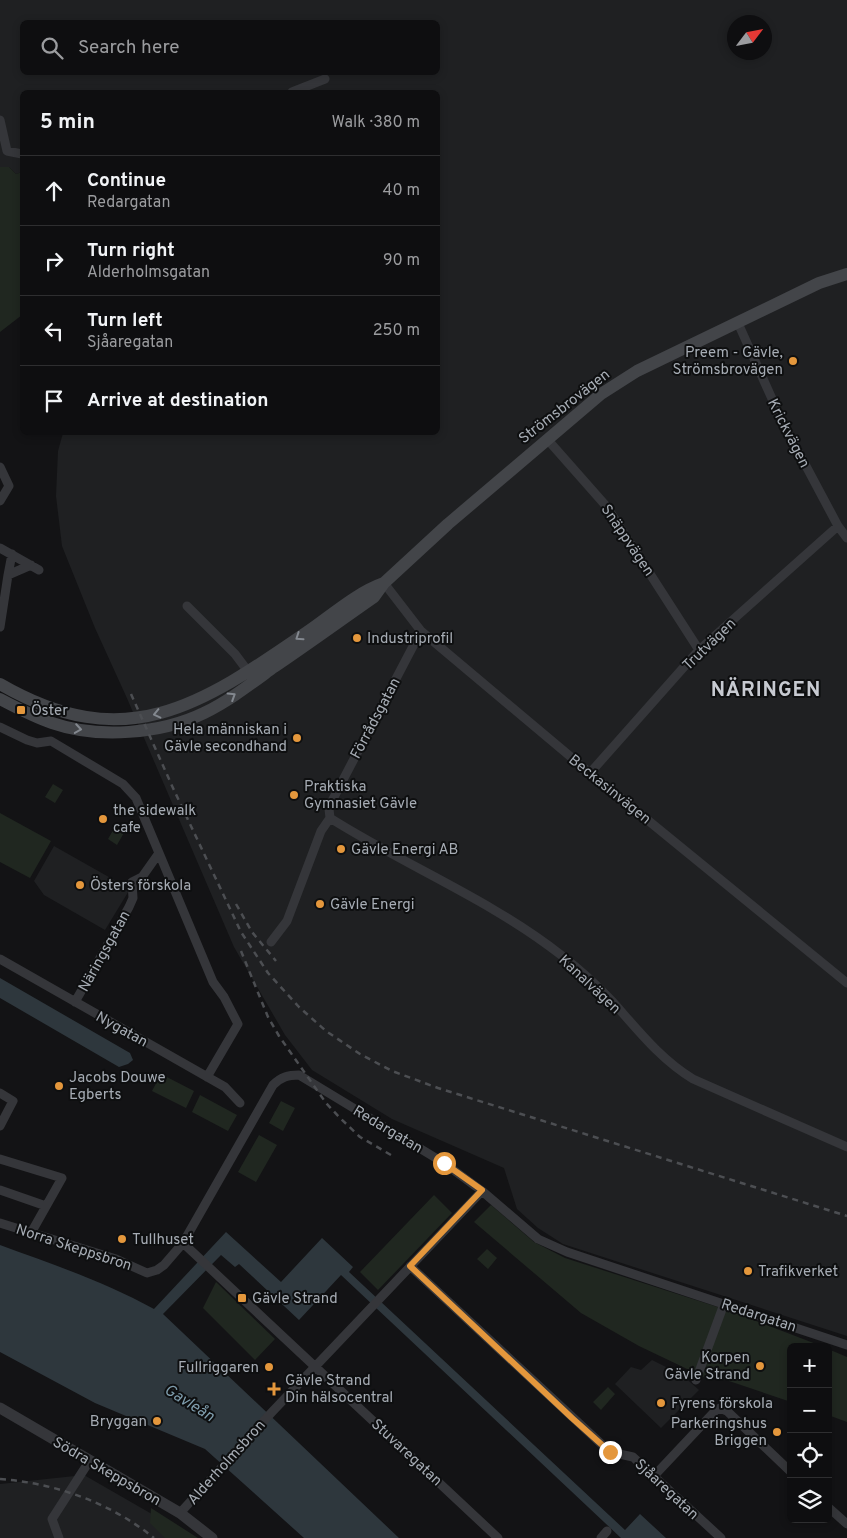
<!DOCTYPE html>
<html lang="en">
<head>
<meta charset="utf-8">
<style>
  :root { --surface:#0e0e10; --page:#171719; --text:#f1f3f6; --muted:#9b9c9f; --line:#2e2e30 }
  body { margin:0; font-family:Overpass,sans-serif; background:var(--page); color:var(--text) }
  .controls { position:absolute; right:15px; bottom:15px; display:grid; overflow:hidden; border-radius:8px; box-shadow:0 2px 8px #0003 }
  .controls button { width:45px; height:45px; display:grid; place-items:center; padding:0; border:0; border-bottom:1px solid var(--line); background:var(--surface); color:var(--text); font:25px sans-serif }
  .compass { position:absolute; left:727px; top:15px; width:45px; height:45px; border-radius:50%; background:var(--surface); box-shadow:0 2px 8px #0003; rotate:58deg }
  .stop { position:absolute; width:15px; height:15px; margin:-11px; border:4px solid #e4973c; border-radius:50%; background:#fff }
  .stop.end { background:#e4973c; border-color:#fff; box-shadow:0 1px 5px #0008 }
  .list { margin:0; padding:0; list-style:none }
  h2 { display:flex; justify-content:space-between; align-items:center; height:65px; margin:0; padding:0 20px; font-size:21px }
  h2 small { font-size:16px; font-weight:400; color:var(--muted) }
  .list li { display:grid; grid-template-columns:32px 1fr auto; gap:15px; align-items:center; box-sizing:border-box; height:70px; padding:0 20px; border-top:1px solid var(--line) }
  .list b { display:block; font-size:19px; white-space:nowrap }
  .list p { margin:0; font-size:16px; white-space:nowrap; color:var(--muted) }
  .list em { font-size:16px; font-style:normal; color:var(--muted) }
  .icon { flex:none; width:28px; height:28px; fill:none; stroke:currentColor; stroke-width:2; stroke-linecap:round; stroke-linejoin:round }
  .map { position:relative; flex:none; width:847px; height:1538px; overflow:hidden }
  .search { position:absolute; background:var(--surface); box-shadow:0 2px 8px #0003; left:20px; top:20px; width:420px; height:55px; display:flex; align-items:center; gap:12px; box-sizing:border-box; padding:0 18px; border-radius:8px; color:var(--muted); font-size:19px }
  .panel { position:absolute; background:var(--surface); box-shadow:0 2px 8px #0003; left:20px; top:90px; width:420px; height:345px; border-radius:8px }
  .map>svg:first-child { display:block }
  .built { fill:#1f2022; fill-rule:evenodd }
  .green { fill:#202720 }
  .water { fill:#2e373d }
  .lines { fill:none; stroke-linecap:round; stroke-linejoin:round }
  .minor { stroke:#35363a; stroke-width:9 }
  .tertiary { stroke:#35363a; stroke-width:11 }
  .secondary { stroke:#434549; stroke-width:12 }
  .rail { stroke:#4c4e52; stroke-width:2.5; stroke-dasharray:6 5; stroke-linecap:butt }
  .oneway { stroke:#83888f }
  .route { stroke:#e4973c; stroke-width:6 }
  .poi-dot { fill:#e4973c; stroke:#0e0f10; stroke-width:2 }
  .labels { text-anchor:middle; stroke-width:4; stroke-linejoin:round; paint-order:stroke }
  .poi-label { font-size:15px; fill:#a6acb4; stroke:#0e0f10; text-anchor:start }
  .street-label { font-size:15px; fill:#a6acb4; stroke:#0e0f10 }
  .water-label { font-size:16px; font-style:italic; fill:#7f9dad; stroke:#0e0f10 }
  .district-label { font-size:20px; font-weight:bold; letter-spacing:1px; fill:#c7cad1; stroke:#0e0f10 }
</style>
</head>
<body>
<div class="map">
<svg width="847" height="1538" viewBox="0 0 847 1538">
  <rect width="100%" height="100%" fill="#131315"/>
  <path class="built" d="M0 0H847V1336L563 1244 538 1228 517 1209 504 1168 392 1119 312 1070 285 1035 234 947 126 696 95 628 62 546 56 496 58 451 63 433 438 432V92H22V172L16 174 9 167H0ZM22 22H438V72H22ZM734 22H764V52H734Z
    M54 846 130 889 105 930 44 895 34 881Z
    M652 1360 682 1375 699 1390 661 1428 615 1384 631 1367 641 1370Z
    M84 1475 157 1517 190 1538H0V1484Z"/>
  <path class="green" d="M0 167H9L16 174 22 172V315L0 332Z
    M53 784 63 790 55 803 45 797Z
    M0 813 51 841 30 878 0 862Z
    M116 825 125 831 117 845 108 839Z
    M161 1074 194 1091 186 1108 152 1091Z
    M200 1095 237 1115 228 1131 192 1112Z
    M281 1101 295 1108 283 1131 269 1123Z
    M259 1135 277 1145 256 1182 238 1172Z
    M434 1195 452 1213 378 1290 360 1272Z
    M491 1205 534 1242 565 1258 727 1310 824 1347H791V1402L723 1379 706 1378 639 1346 581 1313 474 1222Z
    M487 1249 497 1258 488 1269 477 1259Z
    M216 1282 275 1339 255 1360 203 1308Z
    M828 1349 847 1357V1422L828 1415Z
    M608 1387 615 1394 601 1410 593 1402Z
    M151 1508 198 1538H165L150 1523Z"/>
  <path class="water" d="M0 978 130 1053 133 1060 128 1064 119 1067 0 998Z
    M226 1232 281 1282 322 1238 353 1267 349 1272 625 1530 640 1514 666 1538H621L341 1275 299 1320 239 1264 235 1267 221 1255 163 1314 399 1538H304L205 1449 95 1403 0 1352V1245C52 1264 105 1282 154 1309Z"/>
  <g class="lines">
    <path class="minor" d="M292 92 325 79
      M0 120 7 151 22 154
      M738 323 782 421 838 526 847 538
      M547 439 607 507 699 650
      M0 467 9 486 0 501
      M0 548 39 570
      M8 575 12 554
      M384 583 421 631 590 773 847 983
      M187 606 235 654 250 674
      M0 627 8 575 31 565
      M0 727 27 740 37 743 51 741 123 784 136 798 213 982 224 997 238 1024 207 1077
      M590 773 699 650 838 526
      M330 818C406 866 491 900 561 955 579 969 596 984 612 1001 637 1029 660 1059 693 1079L847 1147
      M271 942 287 921 321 831 330 818 329 809 333 799 421 631
      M0 959 225 1087 240 1103
      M75 1002 129 907 133 898 132 882 142 877 159 853
      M0 1093 13 1101 0 1126
      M0 1159 62 1178 31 1233
      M0 1190 46 1206
      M0 1223 116 1259 147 1273 157 1270 164 1265 183 1243 273 1085C281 1077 288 1075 299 1075L444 1163 482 1191 538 1239 567 1252 847 1345
      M183 1243 498 1538
      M410 1266 610 1452 633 1457 721 1538
      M696 1380 724 1304
      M653 1477 716 1410 720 1408 727 1411 791 1472
      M828 1507 847 1524
      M180 1513 272 1412 482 1191
      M59 1538 52 1519 90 1460
      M601 1538 607 1531"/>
    <path class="tertiary" d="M0 1408 180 1513 212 1538"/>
    <path class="secondary" d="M0 684C126 757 201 705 307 632 332 615 356 593 384 583
      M0 699C17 708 34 717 52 723 98 739 161 734 204 713 229 701 252 683 274 667 308 644 341 620 374 597L384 583 448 524 601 394 637 371 819 283 847 274"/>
    <path class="rail" d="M131 694 173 788 241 932 268 973 299 1007 326 1031 360 1054 392 1071 438 1088 847 1216
      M236 904 252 932 276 961
      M241 951 268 1017 279 1036 326 1103 340 1118 360 1137 391 1155
      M0 1479C55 1483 111 1503 154 1538"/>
  </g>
  <defs><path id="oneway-chevron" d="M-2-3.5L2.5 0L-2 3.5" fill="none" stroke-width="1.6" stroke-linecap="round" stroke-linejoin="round" transform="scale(1.25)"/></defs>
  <g class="oneway">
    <use href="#oneway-chevron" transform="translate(299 637) rotate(146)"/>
    <use href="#oneway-chevron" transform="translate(232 696) rotate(-32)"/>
    <use href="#oneway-chevron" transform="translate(157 714) rotate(167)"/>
    <use href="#oneway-chevron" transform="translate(78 729) rotate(9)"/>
  </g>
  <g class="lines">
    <path class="route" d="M444 1163 482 1190 410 1266 572 1418 610 1452"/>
  </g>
  <g class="poi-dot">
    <circle cx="793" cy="361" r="5"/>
    <circle cx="357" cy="638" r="5"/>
    <rect x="16" y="705" width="10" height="10" rx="2.5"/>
    <circle cx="297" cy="738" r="5"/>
    <circle cx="294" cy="795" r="5"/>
    <circle cx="103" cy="819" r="5"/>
    <circle cx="341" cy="849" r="5"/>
    <circle cx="80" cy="885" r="5"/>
    <circle cx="320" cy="904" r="5"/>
    <circle cx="59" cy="1086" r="5"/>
    <circle cx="122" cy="1239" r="5"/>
    <circle cx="748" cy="1271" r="5"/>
    <rect x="237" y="1293" width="10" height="10" rx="2.5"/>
    <circle cx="760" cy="1366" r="5"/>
    <circle cx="269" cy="1367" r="5"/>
    <path d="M271.5 1381.5h5v5h5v5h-5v5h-5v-5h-5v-5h5z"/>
    <circle cx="661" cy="1403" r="5"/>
    <circle cx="157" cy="1421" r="5"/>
    <circle cx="777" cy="1432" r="5"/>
  </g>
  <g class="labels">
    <g class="poi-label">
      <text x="783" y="357" text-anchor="end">Preem - Gävle,<tspan x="783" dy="17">Strömsbrovägen</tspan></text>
      <text x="367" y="643">Industriprofil</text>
      <text x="31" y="715">Öster</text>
      <text x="287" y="734" text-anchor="end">Hela människan i<tspan x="287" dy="17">Gävle secondhand</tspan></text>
      <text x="304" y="791">Praktiska<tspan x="304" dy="17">Gymnasiet Gävle</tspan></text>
      <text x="113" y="815">the sidewalk<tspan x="113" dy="17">cafe</tspan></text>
      <text x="351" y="854">Gävle Energi AB</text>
      <text x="90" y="890">Östers förskola</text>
      <text x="330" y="909">Gävle Energi</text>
      <text x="69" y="1082">Jacobs Douwe<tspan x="69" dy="17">Egberts</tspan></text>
      <text x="132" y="1244">Tullhuset</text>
      <text x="758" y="1276">Trafikverket</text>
      <text x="252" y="1303">Gävle Strand</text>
      <text x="750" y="1362" text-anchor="end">Korpen<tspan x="750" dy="17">Gävle Strand</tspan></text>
      <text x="259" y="1372" text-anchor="end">Fullriggaren</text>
      <text x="285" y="1385">Gävle Strand<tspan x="285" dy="17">Din hälsocentral</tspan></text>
      <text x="671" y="1408">Fyrens förskola</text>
      <text x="147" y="1426" text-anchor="end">Bryggan</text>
      <text x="767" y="1428" text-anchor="end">Parkeringshus<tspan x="767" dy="17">Briggen</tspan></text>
    </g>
    <g class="street-label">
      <text transform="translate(564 406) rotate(-38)" y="5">Strömsbrovägen</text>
      <text transform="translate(789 433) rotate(63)" y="5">Krickvägen</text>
      <text transform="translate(628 540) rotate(56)" y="5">Snäppvägen</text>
      <text transform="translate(709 644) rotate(-44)" y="5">Trutvägen</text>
      <text transform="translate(375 718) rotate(-62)" y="5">Förrådsgatan</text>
      <text transform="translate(610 789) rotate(39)" y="5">Beckasinvägen</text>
      <text transform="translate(104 951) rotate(-61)" y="5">Näringsgatan</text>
      <text transform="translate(590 984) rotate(43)" y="5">Kanalvägen</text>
      <text transform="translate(122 1029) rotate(29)" y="5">Nygatan</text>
      <text transform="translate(388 1129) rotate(31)" y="5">Redargatan</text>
      <text transform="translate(74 1247) rotate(18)" y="5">Norra Skeppsbron</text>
      <text transform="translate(759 1315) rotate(18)" y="5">Redargatan</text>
      <text transform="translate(407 1452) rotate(43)" y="5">Stuvaregatan</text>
      <text transform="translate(226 1462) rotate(-48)" y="5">Alderholmsbron</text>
      <text transform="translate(107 1471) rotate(30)" y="5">Södra Skeppsbron</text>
      <text transform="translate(667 1489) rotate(43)" y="5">Sjåaregatan</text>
    </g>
    <g class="water-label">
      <text transform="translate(190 1402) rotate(32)" y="6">Gavleån</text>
    </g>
    <g class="district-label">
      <text x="766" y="696">NÄRINGEN</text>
    </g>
  </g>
</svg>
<div class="controls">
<button>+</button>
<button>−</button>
<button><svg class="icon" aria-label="locate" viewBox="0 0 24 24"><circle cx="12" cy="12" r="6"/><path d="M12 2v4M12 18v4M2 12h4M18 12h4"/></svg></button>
<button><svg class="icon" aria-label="layers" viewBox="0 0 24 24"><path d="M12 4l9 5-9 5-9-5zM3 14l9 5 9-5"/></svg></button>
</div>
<svg class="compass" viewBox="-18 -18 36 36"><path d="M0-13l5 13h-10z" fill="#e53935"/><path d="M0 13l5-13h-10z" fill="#9b9c9f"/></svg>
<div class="stop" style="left:444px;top:1163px"></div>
<div class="stop end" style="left:610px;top:1452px"></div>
<div class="search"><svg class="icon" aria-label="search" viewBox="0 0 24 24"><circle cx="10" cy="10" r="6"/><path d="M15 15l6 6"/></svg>Search here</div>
<section class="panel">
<h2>5 min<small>Walk · 380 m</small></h2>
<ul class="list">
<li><svg class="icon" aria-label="ahead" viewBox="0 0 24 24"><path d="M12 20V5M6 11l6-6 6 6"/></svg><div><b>Continue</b><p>Redargatan</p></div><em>40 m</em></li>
<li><svg class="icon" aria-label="right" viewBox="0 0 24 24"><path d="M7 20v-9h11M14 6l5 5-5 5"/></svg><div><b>Turn right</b><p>Alderholmsgatan</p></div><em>90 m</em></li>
<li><svg class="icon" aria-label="left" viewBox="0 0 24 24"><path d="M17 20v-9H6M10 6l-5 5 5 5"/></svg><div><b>Turn left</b><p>Sjåaregatan</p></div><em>250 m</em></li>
<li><svg class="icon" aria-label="arrive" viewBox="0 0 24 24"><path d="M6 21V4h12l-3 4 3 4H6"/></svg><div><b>Arrive at destination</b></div></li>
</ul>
</section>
</div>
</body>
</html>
